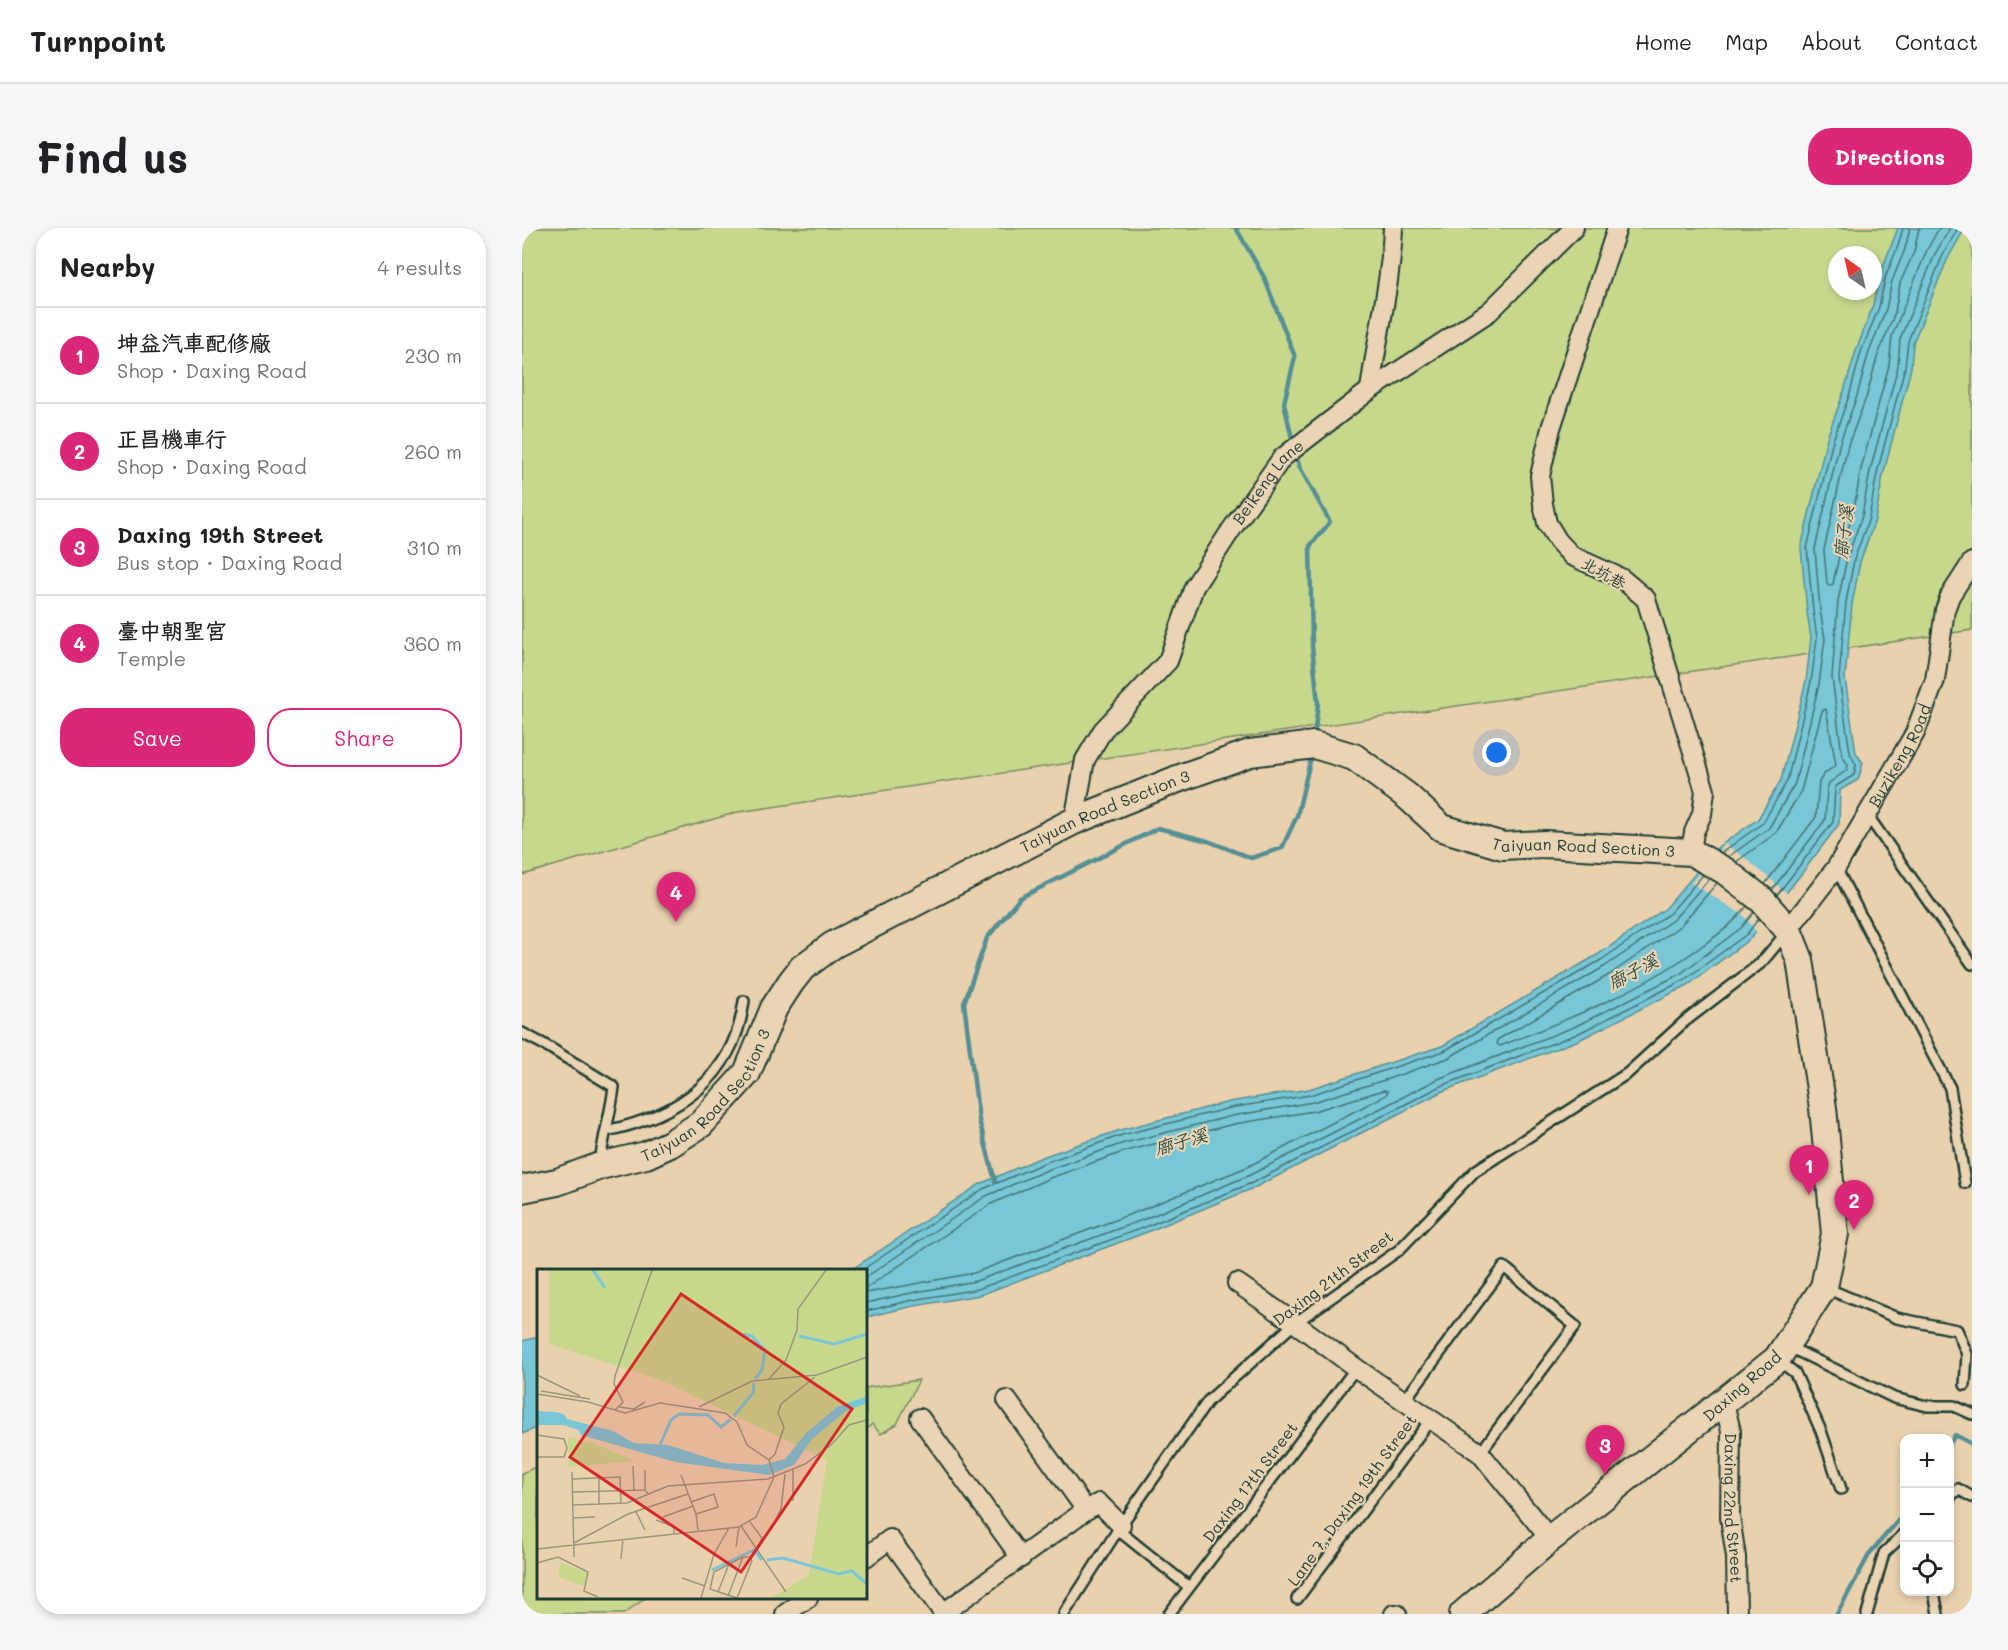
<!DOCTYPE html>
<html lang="en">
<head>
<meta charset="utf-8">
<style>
  :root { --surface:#fff; --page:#f6f6f6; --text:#202124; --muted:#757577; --line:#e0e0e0; --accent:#db2777 }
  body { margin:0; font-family:Mali,"LXGW WenKai TC",sans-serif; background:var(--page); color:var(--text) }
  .controls { position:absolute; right:18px; bottom:18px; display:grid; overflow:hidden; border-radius:12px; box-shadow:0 3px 9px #0003 }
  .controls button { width:54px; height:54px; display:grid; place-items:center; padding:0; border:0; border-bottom:2px solid var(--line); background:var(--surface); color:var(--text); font:30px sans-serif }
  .compass { position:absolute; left:1306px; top:18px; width:54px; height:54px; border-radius:50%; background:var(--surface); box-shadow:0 3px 9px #0003; rotate:326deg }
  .you { position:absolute; left:975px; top:525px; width:21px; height:21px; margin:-15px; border:4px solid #fff; border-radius:50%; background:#1a73e8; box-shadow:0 0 0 9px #1a73e833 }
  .badge { display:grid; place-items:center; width:39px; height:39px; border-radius:50%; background:var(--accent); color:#fff; font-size:20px; font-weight:700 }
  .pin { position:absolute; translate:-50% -50px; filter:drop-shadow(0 2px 3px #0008) }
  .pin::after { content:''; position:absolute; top:32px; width:21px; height:18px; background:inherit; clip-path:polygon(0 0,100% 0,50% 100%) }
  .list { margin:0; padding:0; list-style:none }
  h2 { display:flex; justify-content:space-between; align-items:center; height:78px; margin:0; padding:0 24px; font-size:26px }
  h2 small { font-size:20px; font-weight:400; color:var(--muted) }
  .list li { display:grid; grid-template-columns:39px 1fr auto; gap:18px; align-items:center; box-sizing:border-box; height:96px; padding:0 24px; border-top:2px solid var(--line) }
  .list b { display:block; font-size:22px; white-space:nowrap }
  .list p { margin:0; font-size:20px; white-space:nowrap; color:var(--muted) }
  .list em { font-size:20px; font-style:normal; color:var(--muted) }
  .actions { display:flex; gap:12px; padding:18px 24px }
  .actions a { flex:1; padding:14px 0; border:2px solid var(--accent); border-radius:24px; text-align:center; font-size:21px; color:var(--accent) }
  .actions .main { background:var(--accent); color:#fff }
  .icon { flex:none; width:33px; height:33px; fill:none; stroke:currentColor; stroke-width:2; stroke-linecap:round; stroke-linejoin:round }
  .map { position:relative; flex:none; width:1450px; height:1386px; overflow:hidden; border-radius:24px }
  header { display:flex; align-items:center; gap:36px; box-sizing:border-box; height:84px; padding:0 30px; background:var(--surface); border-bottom:2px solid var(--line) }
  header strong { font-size:28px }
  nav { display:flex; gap:33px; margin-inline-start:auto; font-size:21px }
  .intro { display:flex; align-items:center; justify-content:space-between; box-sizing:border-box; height:144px; padding:0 36px }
  h1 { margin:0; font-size:42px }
  .button { padding:15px 27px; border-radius:24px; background:var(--accent); color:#fff; font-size:21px; font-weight:700 }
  main { display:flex; gap:36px; padding:0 36px }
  aside { flex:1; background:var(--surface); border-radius:24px; box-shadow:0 3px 9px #0003 }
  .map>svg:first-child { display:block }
  .green { fill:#c7d88d; stroke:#738a60; stroke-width:1.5; fill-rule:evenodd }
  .water { fill:#78c6d6; stroke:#548f95; stroke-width:1.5 }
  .pier { fill:#ead1ae }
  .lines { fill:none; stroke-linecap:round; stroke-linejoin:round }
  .shore { stroke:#437475; stroke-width:1.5 }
  .stream { stroke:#548f95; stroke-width:4.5 }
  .lane-casing { stroke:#1f3d34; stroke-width:14 }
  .street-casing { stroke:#1f3d34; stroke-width:22 }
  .secondary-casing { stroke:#1f3d34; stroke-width:30 }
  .lane { stroke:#ead4b3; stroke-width:9 }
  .street { stroke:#ead4b3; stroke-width:18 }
  .secondary { stroke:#ead4b3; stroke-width:26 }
  .labels { text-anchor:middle; stroke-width:4.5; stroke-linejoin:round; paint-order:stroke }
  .street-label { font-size:16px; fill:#1f3d34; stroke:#ead4b3 }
  .water-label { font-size:18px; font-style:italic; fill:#284b44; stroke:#ead4b3 }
  .inset-river { fill:none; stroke:#78c6d6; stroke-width:3 }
  .inset-road { fill:none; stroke:#99967d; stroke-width:1.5 }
  .view { fill:#d62828; fill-opacity:0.15; stroke:#d62828; stroke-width:3 }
  .inset-edge { fill:none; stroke:#1f3d34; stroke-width:3 }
</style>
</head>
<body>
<header>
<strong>Turnpoint</strong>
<nav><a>Home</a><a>Map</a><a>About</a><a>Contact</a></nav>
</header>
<div class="intro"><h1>Find us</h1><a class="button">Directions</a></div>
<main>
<aside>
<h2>Nearby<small>4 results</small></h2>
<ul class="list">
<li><span class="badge">1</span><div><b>坤益汽車配修廠</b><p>Shop · Daxing Road</p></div><em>230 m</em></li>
<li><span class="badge">2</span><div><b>正昌機車行</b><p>Shop · Daxing Road</p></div><em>260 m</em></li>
<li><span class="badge">3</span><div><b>Daxing 19th Street</b><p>Bus stop · Daxing Road</p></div><em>310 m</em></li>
<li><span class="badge">4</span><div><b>臺中朝聖宮</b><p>Temple</p></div><em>360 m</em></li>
</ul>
<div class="actions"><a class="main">Save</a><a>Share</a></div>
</aside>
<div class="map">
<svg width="1450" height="1386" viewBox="0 0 1450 1386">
  <rect width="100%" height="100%" fill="#ead1ae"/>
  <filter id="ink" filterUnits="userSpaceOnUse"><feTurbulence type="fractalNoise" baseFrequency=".0167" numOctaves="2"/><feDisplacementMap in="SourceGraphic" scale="12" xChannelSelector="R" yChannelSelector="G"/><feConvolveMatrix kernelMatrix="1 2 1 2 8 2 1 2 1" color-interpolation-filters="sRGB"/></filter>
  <g filter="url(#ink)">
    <path class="green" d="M0 0H1450V402L216 584 0 647ZM1315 27H1351V63H1315Z
      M397 1152 375 1196 359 1206 350 1196 344 1202V1160Z
      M16 1238V1370H123L102 1386H0V1245Z"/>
    <path class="water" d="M1376 0H1443L1425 32 1391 115 1389 140 1361 247 1353 292 1338 334 1330 376 1323 450 1334 525 1341 535 1336 552 1318 562 1317 596 1280 645 1229 710 1166 757 1057 812 921 863 734 959 625 1004 458 1067 392 1078 344 1089V1042H329L458 956 520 929 598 902 707 874 787 861 920 818 1075 727 1144 680 1196 619 1236 591 1259 552 1284 453 1289 410 1285 384 1279 320 1305 210 1322 163 1334 123 1351 77 1357 49Z
      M16 1109V1199L0 1206V1113Z"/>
    <path class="pier" d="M1203 616 1222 629 1267 667 1236 706 1221 687 1169 655Z"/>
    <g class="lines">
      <path class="shore" d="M1397 0 1392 24 1378 55 1373 84 1355 130 1344 170 1326 217 1302 322 1305 356 1307 358 1311 356 1317 328 1331 286 1339 241 1367 137 1370 108 1405 22 1417 0
        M1199 625 1241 595 1265 553 1289 454 1295 410 1291 383 1285 320 1311 212 1328 165 1339 124 1357 79 1363 50 1376 18 1381 0
        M1206 629 1247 600 1273 555 1297 456 1303 411 1298 382 1293 321 1318 214 1335 168 1346 127 1364 81 1370 53 1383 21 1388 0
        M1214 634 1254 605 1279 563 1300 483 1304 481 1314 537 1302 546 1297 554 1294 589 1243 656
        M1195 655 1158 698 1087 747 975 812V816L978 818C1050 790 1123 761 1184 715 1200 704 1213 694 1225 678
        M1250 662 1303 592 1305 561 1307 555 1325 542 1326 537 1320 527 1310 449 1316 373 1325 330 1340 288 1348 243 1376 138 1378 111 1413 26 1428 0
        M1255 667 1311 594 1313 559 1332 547 1334 537 1328 525 1317 450 1324 374 1332 332 1347 290 1355 245 1383 139 1386 113 1420 29 1436 0
        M340 1042 461 961 522 935 600 907 708 880 788 867 922 823 1079 732 1148 685 1181 647
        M344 1049 464 968 525 942 602 915 710 888 791 874 866 851 926 830 1082 739 1152 691 1187 651
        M344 1060 469 976 528 950 604 923 712 896 792 883 862 862 866 863 864 867 725 939 617 983 452 1045 344 1065
        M344 1075 389 1065 454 1053 620 992 728 947 916 851 1052 799 1158 746 1219 700 1232 684
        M344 1083 391 1072 456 1061 623 999 732 954 919 858 1055 806 1162 752 1225 706 1237 690"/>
      <path class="stream" d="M714 0 742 49 773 129 762 175 771 215
        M774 226 777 238 808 294 788 318 790 418 796 475 792 510
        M473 953 457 892 442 775 465 710 498 670 636 600 686 613 729 630 760 620 775 588 790 525
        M1428 1216 1433 1207 1450 1216
        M1315 1386 1348 1325 1382 1286"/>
      <defs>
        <path id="lane" d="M1346 588 1450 736
          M1314 640 1428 860 1443 955
          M0 805 23 817 92 859C89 885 81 909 78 935
          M84 903C155 888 212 851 222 773
          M1304 1060 1375 1090 1435 1102 1445 1126 1443 1157
          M1265 1118 1372 1170 1405 1178H1432L1450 1186
          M1255 1131 1273 1145 1299 1203 1319 1261
          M882 1173 982 1039 1053 1098 958 1225
          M1428 1269 1436 1261 1450 1269
          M596 1302 667 1359
          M1412 1364 1416 1386
          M775 1371 909 1191
          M542 1386 599 1297 686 1173 773 1095 877 1022 953 943 1106 845 1162 794 1239 735 1265 704
          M647 1386 834 1140
          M1345 1386 1362 1325 1382 1306"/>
        <g id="street">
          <path d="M1095 0 1029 200 1018 248 1021 276 1025 295 1036 313 1050 328 1099 350 1124 371 1183 563 1180 586 1172 604 1169 624"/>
          <path d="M848 162C855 108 869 55 871 0"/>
          <path id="s1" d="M552 593 563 532 581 502 646 433 672 359 709 302 760 230 848 162 967 84 1052 0"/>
          <path id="s2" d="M1266 702 1314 640 1393 505 1413 452 1423 382 1428 368 1450 334"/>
          <path d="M715 1055 773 1095 834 1140 958 1225 1028 1311"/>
          <path d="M485 1172 564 1282"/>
          <path id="s3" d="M1202 1175 1209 1203 1208 1289 1214 1329 1215 1386"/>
          <path d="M398 1190 499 1330"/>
          <path d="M344 1329 368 1311 422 1386"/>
          <path d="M263 1386 286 1370"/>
          <path d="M420 1386 564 1282 577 1275 599 1297"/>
          <path d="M872 1386H875"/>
        </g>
        <g id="secondary">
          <path id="s4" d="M0 961 35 954 78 938 124 927 148 916 179 896 225 845 252 780 269 754 280 740 311 717 552 593 658 550 728 525 792 517 832 529 885 568 920 600 981 618 1023 616 1169 624 1203 643 1240 672 1266 702 1278 732 1288 797 1301 880 1313 1006 1302 1059 1255 1131 1028 1311 941 1386"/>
        </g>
      </defs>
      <use href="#lane" class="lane-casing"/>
      <use href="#street" class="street-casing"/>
      <use href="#secondary" class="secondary-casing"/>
      <use href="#lane" class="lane"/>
      <use href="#street" class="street"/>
      <use href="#secondary" class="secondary"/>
    </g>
  </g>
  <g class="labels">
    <g class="street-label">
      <text dy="6" stroke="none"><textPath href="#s1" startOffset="399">Beikeng Lane</textPath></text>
      <text transform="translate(1082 345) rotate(29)" y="6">北坑巷</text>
      <text dy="6" stroke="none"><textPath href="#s2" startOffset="208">Buzikeng Road</textPath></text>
      <text dy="6" stroke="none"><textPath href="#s4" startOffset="722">Taiyuan Road Section 3</textPath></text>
      <text dy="6" stroke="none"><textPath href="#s4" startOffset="1242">Taiyuan Road Section 3</textPath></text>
      <text dy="6" stroke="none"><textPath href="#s4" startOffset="216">Taiyuan Road Section 3</textPath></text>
      <text transform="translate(811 1050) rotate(-37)" y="6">Daxing 21th Street</text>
      <text transform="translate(1220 1158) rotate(-41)" y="6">Daxing Road</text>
      <text transform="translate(728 1254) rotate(-53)" y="6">Daxing 17th Street</text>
      <text transform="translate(830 1272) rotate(-54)" y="6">Lane 7, Daxing 19th Street</text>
      <text dy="6" stroke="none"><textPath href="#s3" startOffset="106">Daxing 22nd Street</textPath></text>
    </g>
    <g class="water-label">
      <text transform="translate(1322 304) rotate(-83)" y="6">廍子溪</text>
      <text transform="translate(1111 744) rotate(-28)" y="6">廍子溪</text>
      <text transform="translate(659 914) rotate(-16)" y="6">廍子溪</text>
    </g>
  </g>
  <g transform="translate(15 1041)">
    <rect width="330" height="330" fill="#ead1ae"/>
    <path d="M12 1H330V329H234L272 306 290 191 123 111 12 75ZM31 168 55 174 99 192 32 198ZM23 294 50 303 47 317 21 308Z" fill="#c7d88d"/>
    <path d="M330 127V134L309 142 275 170 257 196 232 206 138 193 44 166 42 161 26 156H0V142L18 143 27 145 30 150 76 162 97 174 131 176 187 194 225 196 248 190 269 164 300 138Z" fill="#78c6d6"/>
    <path class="inset-river" d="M56 1 68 19M207 65 215 67 228 81 225 101 218 110M262 67 297 75 330 65M197 147 216 124 217 114M123 176 134 151 142 145 171 146 184 158 194 150M230 291 246 289 302 305 315 302 330 315M175 301 217 281 225 291"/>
    <path class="inset-road" d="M0 106 43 127M231 111 249 91 260 61 261 40 289 1M4 122 53 130M0 125 51 133 88 144 123 134 188 144 200 153 210 176 232 191 237 208 219 248 202 258 0 280M82 138 97 140 108 133M162 138 215 112 280 106 330 88M78 141 86 133 77 115 78 107 115 1M0 166 27 170 30 179 27 188H0M232 191 238 185 247 158 241 144 244 135 278 108M96 197 97 221M108 201V221M256 201V232M35 203 37 288M144 206 159 245 161 261M35 210 83 208 84 235M35 223 108 221 111 225M154 233 177 225 181 238 159 245M62 235V209M35 236 90 234 131 217 231 210 268 195 294 176 312 156 330 151M99 243 108 261M126 248 156 237M36 249 58 248M119 251 137 258V264M238 252 244 240 248 205M213 253 225 269 222 276M204 257 249 323M37 274 91 245 151 225M199 278 202 258M206 288H213L215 292 200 329 173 320 177 303ZM84 290 86 270M0 294 21 288 51 303 47 322 61 328M145 309 168 317M181 323 192 295M191 327 206 288M164 329 177 285 192 259"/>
    <path class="view" d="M144 25 315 140 204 303 33 188Z"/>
    <rect width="330" height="330" class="inset-edge"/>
  </g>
</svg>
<div class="controls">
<button>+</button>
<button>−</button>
<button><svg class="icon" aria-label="locate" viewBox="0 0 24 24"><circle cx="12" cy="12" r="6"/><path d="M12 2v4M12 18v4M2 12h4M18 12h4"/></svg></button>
</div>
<svg class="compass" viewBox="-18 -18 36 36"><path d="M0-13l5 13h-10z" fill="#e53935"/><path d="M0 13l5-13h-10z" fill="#757577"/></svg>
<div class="you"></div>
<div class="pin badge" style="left:1287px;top:967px">1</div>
<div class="pin badge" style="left:1332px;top:1002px">2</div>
<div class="pin badge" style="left:1083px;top:1247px">3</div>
<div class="pin badge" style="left:154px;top:694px">4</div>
</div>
</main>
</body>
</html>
